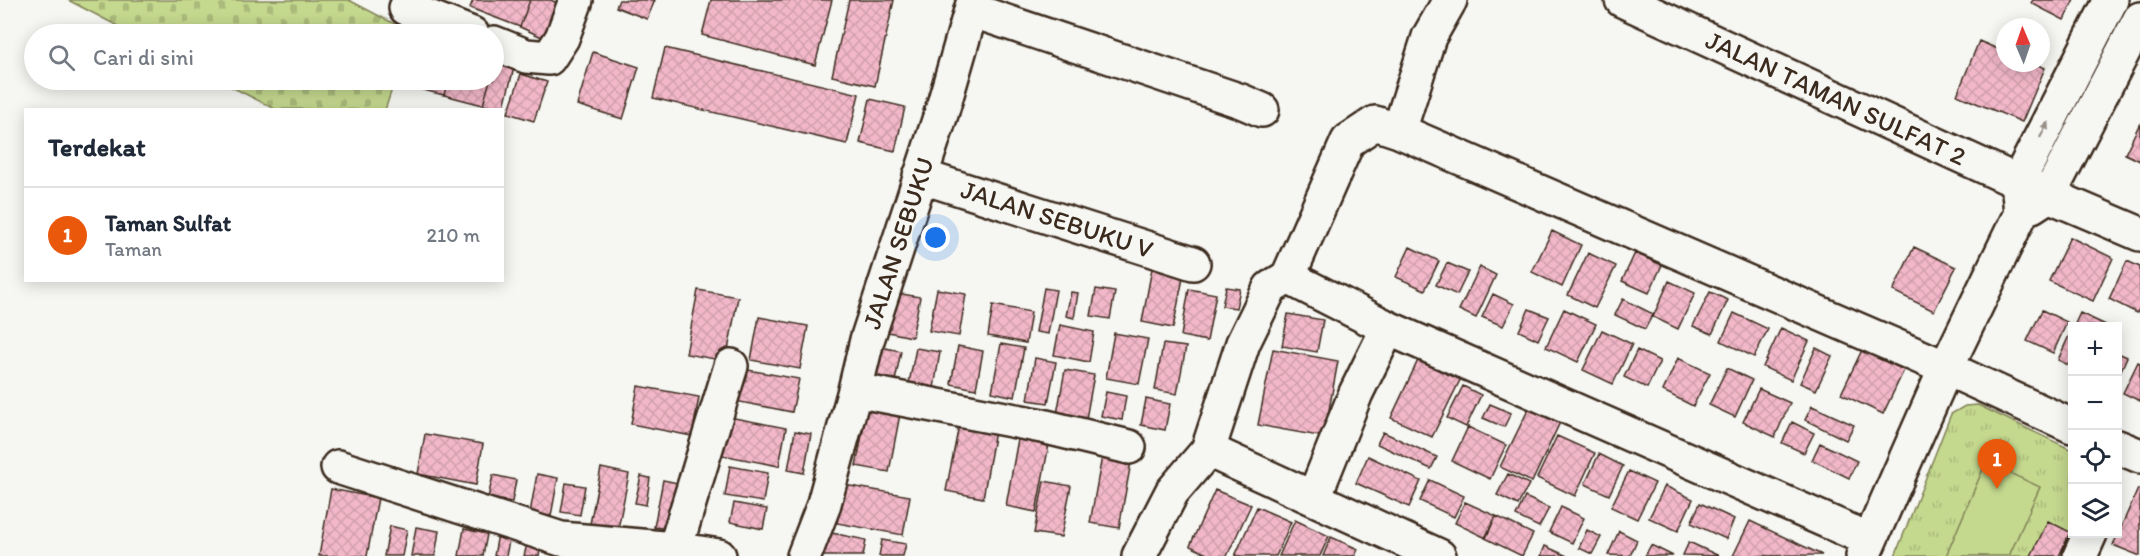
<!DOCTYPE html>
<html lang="id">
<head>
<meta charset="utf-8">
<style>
  :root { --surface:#fff; --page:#f2f2f3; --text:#1f2937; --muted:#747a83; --line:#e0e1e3; --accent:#ea580c }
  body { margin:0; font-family:Itim,sans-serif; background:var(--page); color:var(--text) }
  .controls { position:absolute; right:18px; bottom:18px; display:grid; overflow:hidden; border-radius:0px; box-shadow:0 3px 15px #0003 }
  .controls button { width:54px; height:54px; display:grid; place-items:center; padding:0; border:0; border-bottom:2px solid var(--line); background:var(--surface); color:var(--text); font:30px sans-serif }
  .compass { position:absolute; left:1996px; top:18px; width:54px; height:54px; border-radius:50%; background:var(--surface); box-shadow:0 3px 15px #0003; rotate:358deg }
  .you { position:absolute; left:936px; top:238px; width:21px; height:21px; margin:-15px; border:4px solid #fff; border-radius:50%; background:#1a73e8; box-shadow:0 0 0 9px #1a73e833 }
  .badge { display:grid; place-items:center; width:39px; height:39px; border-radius:50%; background:var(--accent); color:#fff; font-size:20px; font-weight:700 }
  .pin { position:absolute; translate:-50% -50px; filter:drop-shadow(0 2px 3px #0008) }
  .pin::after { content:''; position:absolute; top:32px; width:21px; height:18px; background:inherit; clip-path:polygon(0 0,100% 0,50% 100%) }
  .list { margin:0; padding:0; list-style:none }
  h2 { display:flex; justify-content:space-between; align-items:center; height:78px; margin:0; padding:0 24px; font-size:26px }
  h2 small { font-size:20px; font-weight:400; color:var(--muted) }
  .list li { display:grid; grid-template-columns:39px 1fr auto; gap:18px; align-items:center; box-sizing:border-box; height:96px; padding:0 24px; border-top:2px solid var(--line) }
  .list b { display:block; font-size:22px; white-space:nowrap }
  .list p { margin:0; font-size:20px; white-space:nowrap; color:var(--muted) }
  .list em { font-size:20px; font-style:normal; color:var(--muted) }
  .icon { flex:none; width:33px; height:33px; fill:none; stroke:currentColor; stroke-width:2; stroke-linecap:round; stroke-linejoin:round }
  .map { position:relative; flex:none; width:2140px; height:556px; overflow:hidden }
  .search { position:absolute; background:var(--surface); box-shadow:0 3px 15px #0003; left:24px; top:24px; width:480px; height:66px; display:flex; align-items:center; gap:15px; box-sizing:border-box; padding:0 21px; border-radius:33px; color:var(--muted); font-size:22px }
  .panel { position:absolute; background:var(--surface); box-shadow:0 3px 15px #0003; left:24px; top:108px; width:480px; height:174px; border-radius:0px }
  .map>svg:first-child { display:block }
  .grass { fill:url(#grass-tufts); stroke:#808156; stroke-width:1.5 }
  .cemetery { fill:url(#cemetery-stones); stroke:#808156; stroke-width:1.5 }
  .garden { fill:#c4d88e; stroke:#808156; stroke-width:1.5 }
  .building { fill:url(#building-cross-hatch); stroke:#3b2a1e; stroke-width:1.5 }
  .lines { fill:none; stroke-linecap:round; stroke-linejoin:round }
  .street-casing { stroke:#3b2a1e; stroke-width:38 }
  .street { stroke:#f6f6f2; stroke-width:33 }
  .oneway { fill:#989088 }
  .labels { text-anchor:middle; stroke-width:4.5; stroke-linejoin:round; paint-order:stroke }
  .street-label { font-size:26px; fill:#3b2a1e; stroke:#f6f6f2 }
</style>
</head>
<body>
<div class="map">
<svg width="2140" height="556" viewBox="0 0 2140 556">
  <defs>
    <pattern id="grass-tufts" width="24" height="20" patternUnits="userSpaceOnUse" patternTransform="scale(1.5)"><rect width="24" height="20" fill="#c4d88e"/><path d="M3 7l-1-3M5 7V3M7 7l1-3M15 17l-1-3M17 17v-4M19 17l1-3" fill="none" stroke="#a9ba7a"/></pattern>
    <pattern id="cemetery-stones" width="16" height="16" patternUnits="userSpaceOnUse" patternTransform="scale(1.5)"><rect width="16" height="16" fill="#c4d88e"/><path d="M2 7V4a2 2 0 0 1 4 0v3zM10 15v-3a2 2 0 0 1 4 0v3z" fill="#a9ba7a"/></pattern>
    <pattern id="building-cross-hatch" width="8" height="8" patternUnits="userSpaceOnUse" patternTransform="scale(1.5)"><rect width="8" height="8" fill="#f2b8c9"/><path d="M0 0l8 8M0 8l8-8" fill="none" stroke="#d09eac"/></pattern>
  </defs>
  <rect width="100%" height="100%" fill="#f6f6f2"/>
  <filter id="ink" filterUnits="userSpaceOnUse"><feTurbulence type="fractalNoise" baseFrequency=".0167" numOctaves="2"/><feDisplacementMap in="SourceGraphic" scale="12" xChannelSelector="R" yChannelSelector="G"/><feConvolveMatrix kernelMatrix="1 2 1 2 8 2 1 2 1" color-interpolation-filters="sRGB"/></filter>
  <g filter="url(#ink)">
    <path class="grass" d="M1978 405 2072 450V528L2059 556H1895L1951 414 1965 406Z"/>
    <path class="cemetery" d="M68 0H349L410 32 409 34H133Z
      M218 80H395L385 110 275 109Z"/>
    <path class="garden" d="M1986 462 2040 487 2009 556H1946Z"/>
    <path class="building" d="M473 0H530L520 27 470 8Z
      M530 0H551L564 6 546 39 520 27Z
      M619 0H655L647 19 616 7Z
      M711 0H832L815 65 702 35Z
      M849 0H894L875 86 832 76Z
      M2033 0H2074L2064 20 2031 3Z
      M1979 41 2005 52V63H2033L2045 68 2022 122 1957 95Z
      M665 48 859 94 847 144 653 98Z
      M593 52 639 67 623 119 577 105Z
      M496 55 516 60 503 110 483 105 490 80H494Z
      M521 74 547 82 534 121 508 113Z
      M417 80H448L444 95 415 88Z
      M448 80H490L483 105 444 95Z
      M870 99 905 107 895 151 860 143Z
      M2140 123V161L2125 154Z
      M1552 231 1581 245 1562 287 1532 272Z
      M2070 237 2113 258 2093 301 2049 281Z
      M1410 247 1439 261 1425 290 1396 277Z
      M1914 247 1956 267 1934 311 1893 291Z
      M1588 253 1616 266 1595 308 1568 295Z
      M1635 253 1662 265 1649 293 1622 281Z
      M2127 261 2140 267V307L2137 313 2109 299Z
      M1153 263 1185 268 1173 328 1142 322Z
      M1447 263 1468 272 1457 295 1436 285Z
      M1480 267 1496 275 1476 318 1459 310Z
      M1669 281 1695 293 1678 329 1653 317Z
      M1226 287 1240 289 1236 308 1222 306Z
      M1044 288 1056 290 1048 334 1036 332Z
      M937 289 966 294 959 336 929 331Z
      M1096 289 1115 292 1110 319 1091 316Z
      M1189 289 1216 294 1207 341 1181 336Z
      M698 290 738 297 726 361 686 354Z
      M890 292 920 297 912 337 883 331Z
      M1071 292 1078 293 1074 318 1066 316Z
      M1710 292 1728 300 1712 334 1693 326Z
      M1493 294 1514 304 1503 326 1482 317Z
      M1623 299 1653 314 1645 329 1615 315Z
      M993 305 1031 312 1026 343 988 336Z
      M1529 309 1549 317 1538 340 1519 331Z
      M1564 309 1596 324 1578 362 1546 347Z
      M2042 310 2067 322 2053 353 2027 341Z
      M1734 313 1768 329 1754 357 1721 341Z
      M2080 313 2108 326H2074Z
      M1288 314 1323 320 1317 352 1282 346Z
      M759 317 808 326 800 369 751 360Z
      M1060 325 1094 332 1089 362 1054 355Z
      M1781 328 1809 341 1791 380 1763 367Z
      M2072 329V367L2058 360Z
      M1602 330 1632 344 1613 384 1583 370Z
      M1114 333 1148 339 1139 384 1106 378Z
      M1001 344 1024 348 1015 397 992 392Z
      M1163 344 1186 347 1177 394 1155 390Z
      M958 346 983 351 976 389 951 384Z
      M880 347 901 351 895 381 875 377Z
      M916 348 940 352 934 388 909 383Z
      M1816 348 1832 356 1816 390 1800 383Z
      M1273 349 1338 361 1324 437 1258 425Z
      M1637 350 1660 361 1647 388 1624 377Z
      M1862 350 1904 370 1883 414 1841 394Z
      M2118 353 2127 357 2118 377Z
      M1420 356 1462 376 1432 437 1391 418Z
      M1035 358 1056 362 1048 403 1028 400Z
      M1678 358 1710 373 1693 406 1663 391Z
      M2138 362 2140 363V401L2123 393Z
      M736 368 799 379 792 412 730 400Z
      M1727 368 1752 380 1735 417 1709 405Z
      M1065 370 1094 375 1086 419 1057 414Z
      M638 386 699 397 692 436 631 424Z
      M1463 386 1481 395 1466 427 1447 418Z
      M1759 389 1790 403 1775 437 1743 422Z
      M1106 392 1126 396 1122 420 1101 416Z
      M1146 399 1170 404 1165 430 1141 425Z
      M1490 404 1511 413 1504 427 1483 418Z
      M1530 406 1561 420 1532 482 1500 467Z
      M1812 406 1854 425 1846 440 1805 420Z
      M867 409 900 414 889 472 856 466Z
      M729 417 786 428 779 466 722 455Z
      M1792 422 1814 433 1804 453 1782 443Z
      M959 425 995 431 983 498 946 491Z
      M1468 427 1506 445 1490 479 1452 461Z
      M795 431 811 434 804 473 788 470Z
      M1383 432 1437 457 1431 469 1377 444Z
      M1019 433 1050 439 1036 512 1006 506Z
      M425 434 483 444 476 485 418 474Z
      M1557 436 1595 453 1575 496 1537 478Z
      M1820 443 1857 461 1849 478 1812 460Z
      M1103 451 1132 457 1119 528 1090 523Z
      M1599 454 1623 466 1609 495 1585 484Z
      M1368 456 1421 481 1409 507 1356 483Z
      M730 466 768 473 763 502 725 496Z
      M601 468 629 474 618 529 590 524Z
      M1629 471 1655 483 1637 519 1611 507Z
      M537 474 558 478 551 516 530 513Z
      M1508 474 1529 484 1518 505 1497 495Z
      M493 475 516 480 512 502 488 498Z
      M641 476 650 478 646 505 635 503Z
      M663 480 683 484 674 530 654 527Z
      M1430 480 1464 496 1454 517 1420 501Z
      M1044 481 1071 486 1061 537 1034 533Z
      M566 483 585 486 580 515 561 512Z
      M844 485 910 496 903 535 837 523Z
      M1665 486 1693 499 1678 531 1649 518Z
      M331 489 378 498 367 556H319Z
      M2138 489 2140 490V556L2113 545Z
      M1215 490 1251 505 1227 556H1211L1190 546Z
      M1525 497 1549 508 1539 527 1516 516Z
      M1465 502 1496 516 1486 538 1455 523Z
      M734 503 767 509 763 529 730 522Z
      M1700 503 1734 519 1726 539 1691 523Z
      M1257 507 1291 522 1276 556H1235Z
      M1561 507 1584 518 1572 543 1549 532Z
      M1496 516 1533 534 1522 556 1485 538Z
      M1295 520 1329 536 1320 556H1279Z
      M1750 521 1822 555 1733 556Z
      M2048 521 2070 532 2059 556H2031Z
      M390 526 407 530 402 556H384Z
      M416 527 439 531 435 556H411Z
      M464 529 487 534 483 556H459Z
      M1587 530 1601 537 1592 554 1579 548Z
      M1619 531 1637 540 1630 556 1608 555Z
      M827 532 866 540 863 556H823Z
      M498 534 510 536 506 556H494Z
      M1331 537 1358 549 1355 556H1323Z
      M882 540 906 544 903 556H879Z
      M1689 542 1719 556 1683 555Z
      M527 544 541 546 539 556H524Z
      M1651 545 1673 556H1645Z
      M1545 546 1567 556H1541Z"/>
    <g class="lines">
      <defs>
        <path id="street" d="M1450 0 1429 37 1399 131 1946 368 2072 426
          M1622 0 2018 182 2140 234
          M406 8 472 34
          M971 10 1241 101 1262 110
          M494 43 526 56 549 58 562 38 576 0
          M920 176 1193 263
          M2032 206 2049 195 2140 19
          M1288 277 1348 141 1375 123 1399 131
          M855 390 1042 426 1129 447
          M2118 447 2140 456
          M1208 450 1243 343 1270 288 1288 277 1388 328 1870 540
          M338 467 561 539 675 549 719 556
          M1314 497 1356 393 1388 328
          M675 549 731 366
          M804 556 823 507 855 390 867 340 942 111 974 0
          M1139 556 1172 492 1208 450 1439 556
          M1863 556 1946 368 2021 213 2018 182 2111 0
          M2080 556 2090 534"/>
      </defs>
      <use href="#street" class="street-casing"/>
      <use href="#street" class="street"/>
    </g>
    <defs><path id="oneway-solid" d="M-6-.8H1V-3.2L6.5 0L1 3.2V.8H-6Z" transform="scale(1.5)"/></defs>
    <use class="oneway" href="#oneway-solid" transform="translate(2044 130) rotate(-63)"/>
  </g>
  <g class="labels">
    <g class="street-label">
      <text transform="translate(1836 98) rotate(25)" y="9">JALAN TAMAN SULFAT 2</text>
      <text transform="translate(1057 219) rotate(18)" y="9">JALAN SEBUKU V</text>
      <text transform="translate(898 243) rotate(-72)" y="9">JALAN SEBUKU</text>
    </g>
  </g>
</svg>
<div class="controls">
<button>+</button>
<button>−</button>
<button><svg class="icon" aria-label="locate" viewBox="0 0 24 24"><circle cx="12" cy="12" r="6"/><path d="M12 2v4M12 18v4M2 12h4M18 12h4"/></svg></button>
<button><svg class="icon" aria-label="layers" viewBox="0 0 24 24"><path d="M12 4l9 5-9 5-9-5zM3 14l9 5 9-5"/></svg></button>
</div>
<svg class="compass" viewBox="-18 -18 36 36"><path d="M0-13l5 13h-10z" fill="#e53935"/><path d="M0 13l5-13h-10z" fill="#747a83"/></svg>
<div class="you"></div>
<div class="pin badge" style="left:1997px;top:489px">1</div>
<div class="search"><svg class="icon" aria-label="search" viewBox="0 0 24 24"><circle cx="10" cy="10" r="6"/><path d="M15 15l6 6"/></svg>Cari di sini</div>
<section class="panel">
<h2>Terdekat<small></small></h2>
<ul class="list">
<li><span class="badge">1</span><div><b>Taman Sulfat</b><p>Taman</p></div><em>210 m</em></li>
</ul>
</section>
</div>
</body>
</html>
